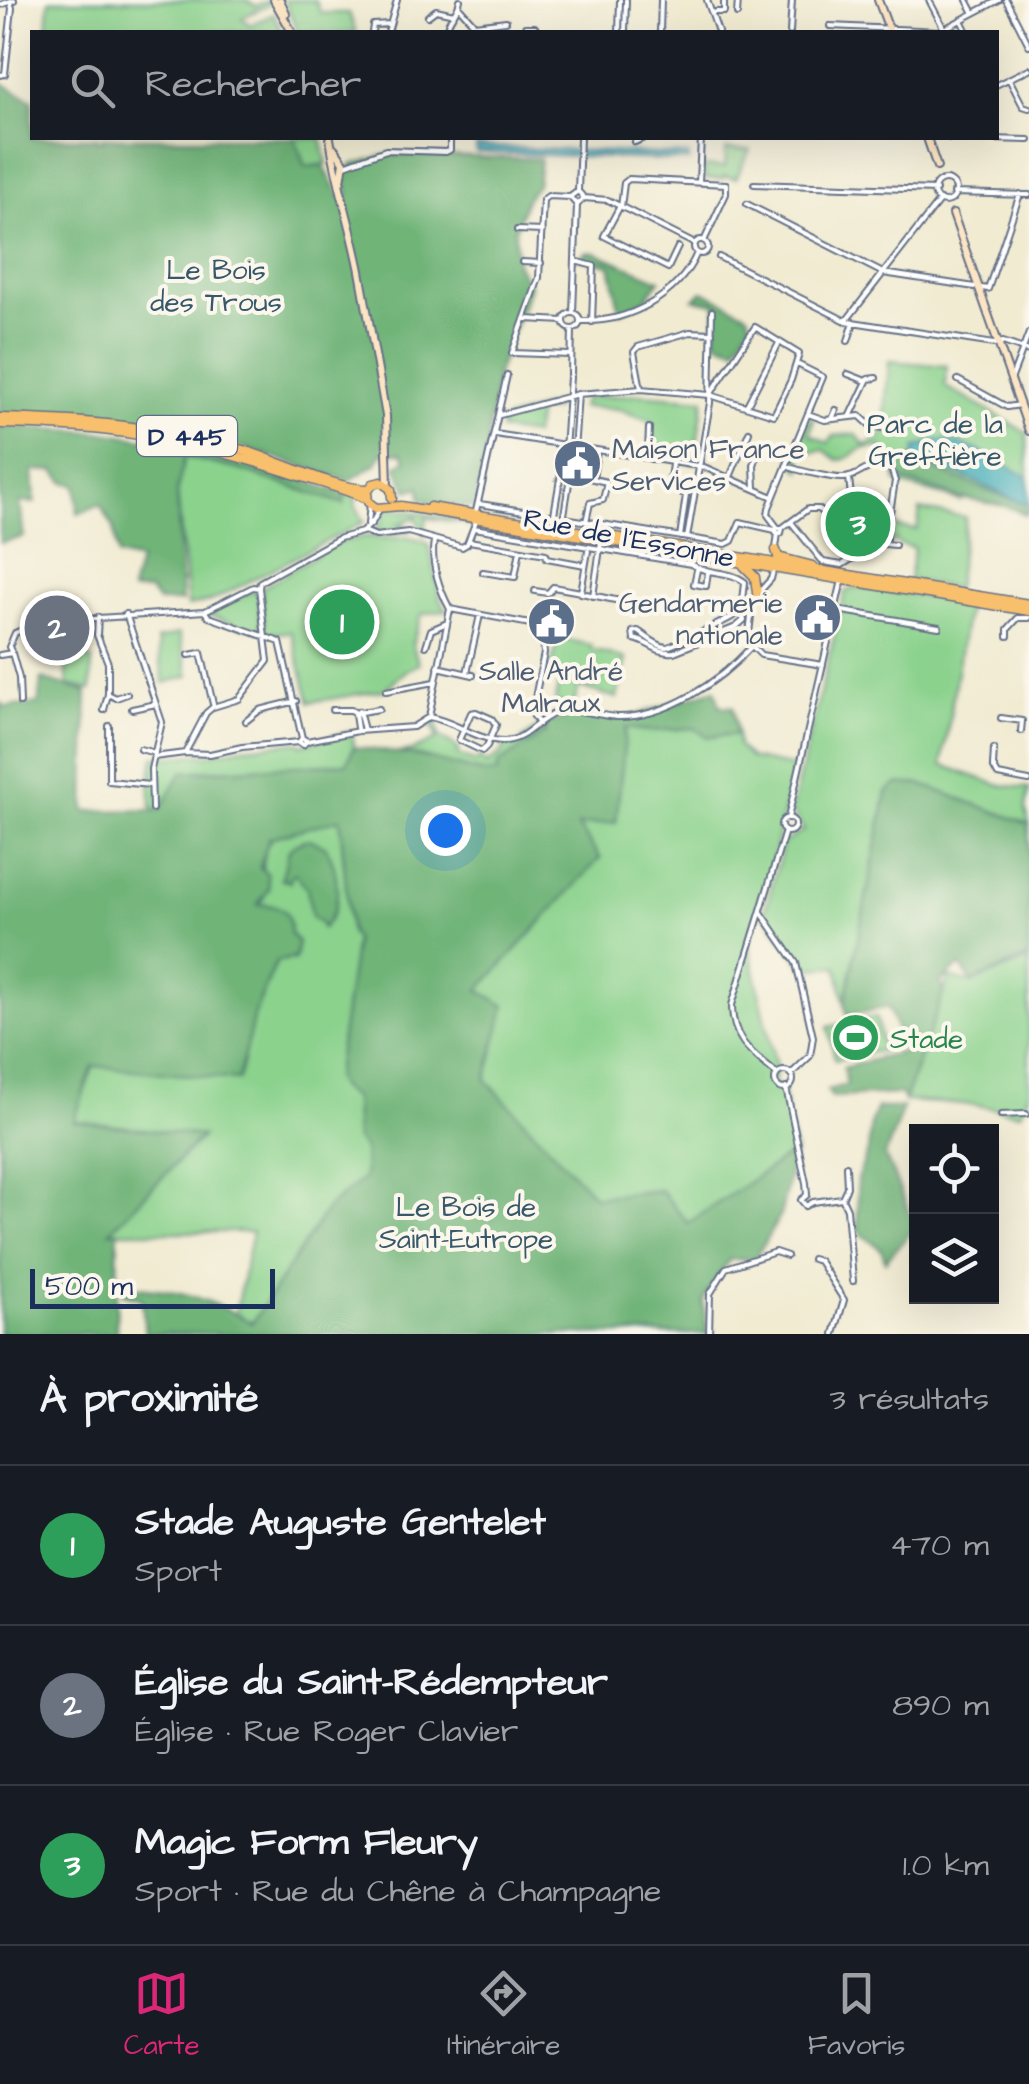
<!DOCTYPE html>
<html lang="fr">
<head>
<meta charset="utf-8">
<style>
  :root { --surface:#171b24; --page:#242831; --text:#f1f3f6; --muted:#9ea1a6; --line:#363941; --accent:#db2777 }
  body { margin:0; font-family:"Architects Daughter",sans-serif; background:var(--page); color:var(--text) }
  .controls { position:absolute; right:30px; bottom:30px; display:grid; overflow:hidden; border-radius:0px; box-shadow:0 10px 40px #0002 }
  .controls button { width:90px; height:90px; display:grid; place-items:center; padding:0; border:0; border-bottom:2px solid var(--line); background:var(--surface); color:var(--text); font:50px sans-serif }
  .scale { position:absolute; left:30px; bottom:25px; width:245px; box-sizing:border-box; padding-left:10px; border:5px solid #1b2f5e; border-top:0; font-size:28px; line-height:35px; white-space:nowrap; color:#1b2f5e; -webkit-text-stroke:8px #fbf7ec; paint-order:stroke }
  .you { position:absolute; left:445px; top:830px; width:35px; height:35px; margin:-25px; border:8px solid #fff; border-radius:50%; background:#1a73e8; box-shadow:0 0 0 15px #1a73e833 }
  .badge { display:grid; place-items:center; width:65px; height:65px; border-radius:50%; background:var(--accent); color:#fff; font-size:32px; font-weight:700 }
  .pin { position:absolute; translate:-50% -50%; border:5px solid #fff; box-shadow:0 2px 10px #0006 }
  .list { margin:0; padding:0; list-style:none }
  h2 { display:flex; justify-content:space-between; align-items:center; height:130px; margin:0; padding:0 40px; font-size:42px }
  h2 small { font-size:32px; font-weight:400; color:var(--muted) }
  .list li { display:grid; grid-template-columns:65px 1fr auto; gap:30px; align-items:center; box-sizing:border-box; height:160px; padding:0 40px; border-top:2px solid var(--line) }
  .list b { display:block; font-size:38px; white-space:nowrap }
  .list p { margin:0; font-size:32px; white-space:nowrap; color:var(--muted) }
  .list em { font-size:32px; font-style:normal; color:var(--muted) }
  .icon { flex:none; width:55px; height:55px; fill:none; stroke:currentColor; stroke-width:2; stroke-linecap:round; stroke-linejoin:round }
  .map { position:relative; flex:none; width:1029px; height:1334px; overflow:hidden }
  .search { position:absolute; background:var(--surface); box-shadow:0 10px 40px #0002; left:30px; right:30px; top:30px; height:110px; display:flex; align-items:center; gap:25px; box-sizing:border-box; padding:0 35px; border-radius:0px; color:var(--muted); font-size:38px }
  .sheet { height:610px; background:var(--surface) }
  nav { display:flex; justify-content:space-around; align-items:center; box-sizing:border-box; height:140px; border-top:2px solid var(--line); background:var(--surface); font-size:28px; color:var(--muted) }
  nav a { display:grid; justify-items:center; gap:5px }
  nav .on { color:var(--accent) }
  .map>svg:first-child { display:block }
  .green { fill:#8bd28d; stroke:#538076; stroke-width:2.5 }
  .forest { fill:#70b478; stroke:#46726b; stroke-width:2.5 }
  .water { fill:#3aaab6; stroke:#2a6c8a; stroke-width:2.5 }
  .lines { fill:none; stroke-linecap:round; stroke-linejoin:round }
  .minor-tunnel { stroke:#c6c5bb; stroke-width:4; stroke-dasharray:4 2; stroke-linecap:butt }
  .minor-casing { stroke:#667187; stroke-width:8 }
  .secondary-casing { stroke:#667187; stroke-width:10 }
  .primary-casing { stroke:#667187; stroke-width:11 }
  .minor { stroke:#fff; stroke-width:4 }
  .secondary { stroke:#fce5c4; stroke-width:6 }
  .primary { stroke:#f8bf6c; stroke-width:8 }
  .labels { text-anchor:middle; stroke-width:8; stroke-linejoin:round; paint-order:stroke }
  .shield { fill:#fbf7ec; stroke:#5e6b89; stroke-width:2.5 }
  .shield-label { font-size:25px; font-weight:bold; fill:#1b2f5e }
  .park-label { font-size:28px; fill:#37586a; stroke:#fbf7ec }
  .service-label { font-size:28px; fill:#4e5e75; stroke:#fbf7ec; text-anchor:start }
  .street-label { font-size:28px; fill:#1b2f5e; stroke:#fbf7ec }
  .leisure-label { font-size:28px; fill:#27864d; stroke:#fbf7ec; text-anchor:start }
</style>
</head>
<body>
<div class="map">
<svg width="1029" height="1334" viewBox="0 0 1029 1334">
  <rect width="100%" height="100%" fill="#fbf7ec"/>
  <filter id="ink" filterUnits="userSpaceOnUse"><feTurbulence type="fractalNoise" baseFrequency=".01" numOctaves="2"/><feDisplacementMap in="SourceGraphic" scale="20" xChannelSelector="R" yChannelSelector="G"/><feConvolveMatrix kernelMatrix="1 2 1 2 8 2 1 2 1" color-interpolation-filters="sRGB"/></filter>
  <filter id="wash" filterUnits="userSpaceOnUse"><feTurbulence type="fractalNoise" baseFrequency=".0048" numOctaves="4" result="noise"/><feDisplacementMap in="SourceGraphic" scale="40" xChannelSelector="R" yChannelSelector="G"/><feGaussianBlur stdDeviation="2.25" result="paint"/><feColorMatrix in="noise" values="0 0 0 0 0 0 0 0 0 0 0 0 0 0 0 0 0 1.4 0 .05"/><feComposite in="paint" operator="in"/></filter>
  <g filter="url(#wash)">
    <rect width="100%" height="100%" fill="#f1ebd2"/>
    <path class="green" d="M49 0H246L256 6 268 0 270 4 242 18 250 25 274 14 282 32H47Z
      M284 0H315L321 13H349L356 32H298Z
      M295 138H321L327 164 305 167Z
      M726 149 750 150 736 178 724 176 723 179H705L703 166 725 167Z
      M889 361 947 366 945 386 1027 433 1029 514 1024 515 965 481 961 501 897 483 895 470 882 463V447C876 448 867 447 862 449 852 454 850 459 838 460L824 450 801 453V470L791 461 810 418 814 419 810 434 828 443 834 436 856 434 864 445 880 440 884 426Z
      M640 394 704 399 694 463 667 459V456L650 450 652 421 617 409 581 407 585 398Z
      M559 402 565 403V405H556L555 409 538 412 534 435 500 430 502 421Z
      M185 457 241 470 343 503 345 494 356 497 355 504 364 522 209 602 188 606 177 490Z
      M390 508 472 522 474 524 471 528 465 523 426 518 424 535 416 517 398 524 405 525 410 531 376 534 373 532 383 522 380 511Z
      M920 510 966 517 956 588 909 580 914 548 898 544 896 540 888 543 891 526 917 530Z
      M367 536C390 543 400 531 429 544L440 599 447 610 422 614 412 644 419 664 407 670 384 690 310 702 291 632 265 634 262 588 336 543Z
      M856 587 968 603 942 765 998 785 1029 788 1026 809 1029 824 920 784 887 792 845 1004 837 966 805 969 764 914 784 842 804 830 791 811 845 592Z
      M252 591 258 594 261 628 242 627 208 615Z
      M179 634 189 676 164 683 157 640Z
      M53 637 79 643 78 654 92 660 91 690 68 685 65 656 53 654Z
      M559 638 591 645V649L626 659 617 698 579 687 573 706 555 702 559 680 548 677Z
      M431 723H437L439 736 459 749 458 755 476 762 480 757 487 764 502 753 504 747 523 742 522 739 541 726 546 731 499 764 498 772 485 773 399 753 411 751 437 739Z
      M626 728 650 731 694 728 708 737 737 734 738 746 750 758 794 767 766 888 748 942 777 1071 773 1078 775 1086 783 1092 795 1151 780 1216 755 1258 729 1260 703 1300 691 1228 661 1190 595 1197 486 1080 505 1006 479 990 600 858 577 825 616 822Z
      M352 731 354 747 347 763 182 772 161 810 152 809 150 783 154 757 210 754 242 747 299 742 301 745Z
      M340 819 350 931 355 939 348 1006 347 1091 354 1099 356 1138 365 1151 364 1178 328 1207 252 1324 235 1314 252 1232H109L202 1137 73 1121 94 1065 238 1080 254 1015 277 961 295 959 298 942 290 934C290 908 281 905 257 904L264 899C256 822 275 834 340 819Z
      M1029 960V1092L1020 1113 976 1105 904 1101 949 977 972 983Z
      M876 1017 883 1050 835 1060 828 1027Z"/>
    <path class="forest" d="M0 82 32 100V138H96L102 141 103 138H295L305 167 323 165 340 196 348 194 344 176 351 165 390 154 540 159 537 185 526 199 515 230 517 265 530 286 497 374 485 458 474 508 421 500 420 487 408 491 396 466 406 460 402 453H382L376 464 349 481 193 432 120 422 0 415Z
      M586 252 596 253 660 280 645 300 620 312 610 265 580 258Z
      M703 291 748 314 751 323 736 348 716 342V303L694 299Z
      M0 426 111 433 216 452 345 494 344 504 241 470 185 457 177 490 182 602H158L150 591H131L139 561 118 556 113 527 100 504 78 514 76 485 64 482 55 471 33 470 35 503 20 502 24 537 0 543Z
      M912 457 917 464C955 476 990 494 1029 505V509L1023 512 1005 506 959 498 900 479 896 465Z
      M42 679 87 692 85 811 160 810 182 772 347 763 354 747 419 756 485 773 497 772 498 764 546 732V723L580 714 627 718 715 689 720 706 733 707 737 734 708 737 694 728 650 731 626 728 616 822 578 826 600 858 479 990 505 1006 486 1080 595 1197 660 1190 688 1223 795 1151 780 1216 755 1258 729 1260 703 1300 708 1334H145L142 1299 123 1294V1286C176 1289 206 1296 252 1323L328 1207 364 1178 365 1151 356 1139 354 1099 340 1088 335 1079 355 940 350 931 340 819 269 838 260 868 267 873 269 889 258 904C282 906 290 908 290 934L298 942 295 958 276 961 254 1015 238 1080 93 1066 74 1121 202 1136 110 1231H118L116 1334H0V701L3 707 38 704Z
      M897 784H920L1029 824V957L972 982 960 966 941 981 943 994 904 1101 900 1094 832 1097 827 1090 847 1085 843 1068 905 1051 888 1007 847 1016 845 1004 887 792Z
      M310 839 326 847C339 871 344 908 322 928L320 922 312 917 307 888 295 874 291 875 290 882 281 879C290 859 280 844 310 839Z
      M877 1108H903L885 1156 916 1227 885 1261 882 1250 858 1231 857 1179 868 1151 871 1122Z"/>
    <path class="water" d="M476 146 689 155V161L476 152Z
      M937 440C972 442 997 462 1027 476L1029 504C1007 498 989 488 968 478 950 470 931 468 914 458L916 448Z"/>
  </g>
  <g filter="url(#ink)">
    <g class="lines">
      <path class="minor-tunnel" d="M554 479 557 480"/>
      <defs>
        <path id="minor" d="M707 0 718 32
          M929 0 943 27
          M967 0 974 13
          M1006 0 1029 45
          M0 5 14 0
          M459 7 475 25 506 21
          M715 12H724V0
          M737 14 738 0
          M428 16 436 10 454 14
          M961 20 967 32
          M830 26 940 31 999 0
          M525 27H535L537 32
          M372 32 373 25 389 24
          M388 32 397 0
          M447 32C446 19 458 13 460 0
          M619 32 620 0
          M625 32 626 0
          M660 32 661 0
          M790 32 792 0
          M0 75 5 74 12 8 10 2
          M1009 79 1023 106 1029 108
          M996 85 1029 69
          M950 138 1029 140
          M635 142 644 138
          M345 165 386 150 446 152 450 150V138
          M934 191a11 11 0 1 1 22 0a11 11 0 1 1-22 0Z
          M699 182 701 138
          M754 184 936 190
          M578 191 580 138
          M954 193 1029 195
          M570 197 548 196 543 200 539 278 512 353 571 355
          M584 198 577 205 570 197 578 191 584 198 608 200 695 244
          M747 204 883 273 988 289 1020 194
          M620 206 604 236 668 268 678 247
          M621 207 624 183 629 179 726 184V194L704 241
          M517 230 542 231
          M694 247a7 7 0 1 1 14 0a7 7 0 1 1-14 0Z
          M719 257 846 321 994 344 1003 342 1029 351
          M575 261 594 266 592 322
          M522 262 541 263
          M564 321a8 8 0 1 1 16 0a8 8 0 1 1-16 0Z
          M573 313 577 205
          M526 319 564 321
          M581 321C627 323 678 297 697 253
          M846 321 940 200
          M848 341 854 322
          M571 374 572 330
          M848 374 866 381
          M958 380 1007 407 1020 405
          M1011 380 1029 333
          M641 389 634 352 638 347 690 332 712 333
          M747 405 779 343
          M808 414 825 420 860 416 871 426 883 428
          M500 415 578 394 641 389 710 395 774 415 791 380 799 354 755 327 710 395
          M851 415 868 379 876 378
          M832 419 836 410
          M649 428 648 453 651 459
          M495 434 704 467 773 497
          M672 464 669 487 686 495 680 537
          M786 466C797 470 833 479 844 478 863 477 870 458 891 468L895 481 885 544 895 545
          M730 477 749 432
          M755 488 754 465 761 444
          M840 499 851 498 849 477
          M480 504 554 516
          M476 511 507 375
          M564 518 726 544 732 541 740 522 775 530
          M586 522 590 503 603 500 607 482 593 479 597 451
          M368 524 370 504
          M552 526 565 450 570 377
          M777 527 768 515 769 508 823 377 797 364
          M777 527 782 529 781 533H776Z
          M474 528 691 564C707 575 730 570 745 582 744 591 744 604 738 613 735 617 671 647 666 647 656 646 646 636 638 631L633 632
          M562 528 574 451 578 394
          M782 528 808 509H819C833 523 850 537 858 555L842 565 823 562 791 522
          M364 531 376 536 408 532 462 547 467 544 476 521
          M687 538 710 403 712 311
          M434 541C430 562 440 591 450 609L541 626 544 653 532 713 539 724
          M469 541 546 554 547 558 585 565
          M776 548 778 533
          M774 567 771 579 753 599 748 642 761 655 823 665
          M697 570 694 584 706 586 708 571
          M483 572 515 577 520 550
          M535 591 548 593 553 587 581 592 588 551
          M581 593 625 602
          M593 596 601 542
          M837 610 939 627
          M205 612 209 617 280 642 302 738
          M126 614 162 722 151 769 152 809
          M98 617 97 635 108 663V694L116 698 127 694
          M633 632 634 639C649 642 657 654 674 652L736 627 744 620 739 611
          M1008 636V629L1018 618H1029
          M426 646 431 630 447 623
          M12 653 19 678 20 703
          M0 655 12 653 9 647 15 633 53 616 83 619 205 611 253 587 259 588 260 582 340 538 362 532 372 523 380 508
          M189 655 201 653 213 704
          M438 667 473 675
          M467 673 480 615
          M386 691 435 682
          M132 709 156 704
          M104 710 108 694
          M332 710H351L356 713
          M361 712 379 709
          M476 712 492 719 496 725 487 746 482 751 459 740 471 713Z
          M429 717 450 609
          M1001 718 1022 721 1021 731
          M246 721 260 710 296 701
          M109 726V781L150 785
          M357 728 355 715 359 711 364 730
          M307 741 303 745 299 742 302 738 307 741 358 731 413 727 429 717C454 721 477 740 502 741 525 742 536 720 556 713 576 706 597 716 617 717 667 718 719 682 751 647
          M140 749 155 753
          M994 749 993 766 998 775 1029 781
          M185 753 210 754 242 747 299 742
          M154 757 185 753 206 713 213 707 239 699 268 661 259 588
          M781 825a7 7 0 1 1 14 0a7 7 0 1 1-14 0Z
          M788 818 842 580
          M761 912 796 963 813 1037 810 1056 791 1074
          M775 1080a9 9 0 1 1 18 0a9 9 0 1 1-18 0Z
          M777 1074C752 1053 732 1041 732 1005L785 831
          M786 1088 806 1183 807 1195 801 1200 806 1206
          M1001 1115 1026 1114
          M842 1198 847 1209 853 1281
          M842 1198 847 1187 846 1166
          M806 1206 813 1202 842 1198
          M812 1259 819 1261 844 1300 834 1334
          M709 1334 710 1294 726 1268 775 1252 787 1256"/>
        <path id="secondary" d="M274 0 292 32
          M280 0 286 13
          M878 0 890 32
          M330 138C336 181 351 225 360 271
          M927 138 937 167
          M334 148 344 162 341 181
          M953 214 1029 431
          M360 271 386 416 388 486"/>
        <path id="primary" d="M0 418C83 420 163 426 243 450 278 460 334 489 368 489
          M0 424C109 426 183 438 287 472 313 481 341 487 367 499
          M392 498 391 489 381 482 373 484 367 492 368 502 376 508 401 506 1029 611
          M430 507 1029 604
          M776 550 778 557 813 566
          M744 566 755 577 757 593"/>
      </defs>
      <use href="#minor" class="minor-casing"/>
      <use href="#secondary" class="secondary-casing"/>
      <use href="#primary" class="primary-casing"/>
      <use href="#minor" class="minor"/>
      <use href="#secondary" class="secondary"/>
      <use href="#primary" class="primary"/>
    </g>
  </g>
  <defs>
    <symbol id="civic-disc" viewBox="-11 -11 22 22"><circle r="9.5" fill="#5c6f8a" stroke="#fbf7ec"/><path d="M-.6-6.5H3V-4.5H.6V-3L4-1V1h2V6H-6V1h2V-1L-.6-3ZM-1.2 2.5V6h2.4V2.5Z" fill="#fff"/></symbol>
    <symbol id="stadium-disc" viewBox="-11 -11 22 22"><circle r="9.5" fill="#2e9e5b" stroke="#fbf7ec"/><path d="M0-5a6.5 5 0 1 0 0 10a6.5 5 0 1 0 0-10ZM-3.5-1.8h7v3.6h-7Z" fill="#fff"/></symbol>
  </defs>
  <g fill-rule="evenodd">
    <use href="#civic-disc" x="550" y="436" width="55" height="55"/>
    <use href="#civic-disc" x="790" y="590" width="55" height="55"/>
    <use href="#civic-disc" x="524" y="594" width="55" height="55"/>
    <use href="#stadium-disc" x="828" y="1010" width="55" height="55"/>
  </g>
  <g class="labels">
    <rect class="shield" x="137" y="416" width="100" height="40" rx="8"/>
    <g class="shield-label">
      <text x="187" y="445">D 445</text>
    </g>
    <g class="park-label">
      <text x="216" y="279">Le Bois<tspan x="216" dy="32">des Trous</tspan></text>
      <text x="935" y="433">Parc de la<tspan x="935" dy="32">Greffière</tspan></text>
      <text x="466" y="1216">Le Bois de<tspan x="466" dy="32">Saint-Eutrope</tspan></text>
    </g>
    <g class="service-label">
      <text x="612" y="458">Maison France<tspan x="612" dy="32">Services</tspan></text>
      <text x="783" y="612" text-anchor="end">Gendarmerie<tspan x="783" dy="32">nationale</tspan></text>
      <text x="551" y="680" text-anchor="middle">Salle André<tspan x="551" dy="32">Malraux</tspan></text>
    </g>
    <g class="street-label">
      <text transform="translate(629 537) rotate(11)" y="10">Rue de l'Essonne</text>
    </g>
    <g class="leisure-label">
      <text x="890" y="1048">Stade</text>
    </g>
  </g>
</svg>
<div class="controls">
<button><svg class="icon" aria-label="locate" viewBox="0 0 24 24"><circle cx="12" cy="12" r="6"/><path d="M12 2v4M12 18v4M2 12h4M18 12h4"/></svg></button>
<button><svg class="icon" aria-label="layers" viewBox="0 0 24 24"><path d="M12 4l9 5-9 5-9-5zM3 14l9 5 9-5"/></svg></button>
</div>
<div class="scale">500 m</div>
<div class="you"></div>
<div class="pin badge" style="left:342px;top:622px;background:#2e9e5b">1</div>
<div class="pin badge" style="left:57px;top:628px;background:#6b7280">2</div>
<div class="pin badge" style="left:858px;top:524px;background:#2e9e5b">3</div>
<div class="search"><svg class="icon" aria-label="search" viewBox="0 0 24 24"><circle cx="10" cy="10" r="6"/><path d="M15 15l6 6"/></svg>Rechercher</div>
</div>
<section class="sheet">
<h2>À proximité<small>3 résultats</small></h2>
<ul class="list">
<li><span class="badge" style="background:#2e9e5b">1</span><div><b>Stade Auguste Gentelet</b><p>Sport</p></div><em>470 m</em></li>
<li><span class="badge" style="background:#6b7280">2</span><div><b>Église du Saint-Rédempteur</b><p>Église · Rue Roger Clavier</p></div><em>890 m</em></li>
<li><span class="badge" style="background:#2e9e5b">3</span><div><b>Magic Form Fleury</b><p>Sport · Rue du Chêne à Champagne</p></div><em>1.0 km</em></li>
</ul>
</section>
<nav>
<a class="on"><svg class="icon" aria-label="map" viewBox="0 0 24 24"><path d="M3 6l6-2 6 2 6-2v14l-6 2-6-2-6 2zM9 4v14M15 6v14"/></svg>Carte</a>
<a><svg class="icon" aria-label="directions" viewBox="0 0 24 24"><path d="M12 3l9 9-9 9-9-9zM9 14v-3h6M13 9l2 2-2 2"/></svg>Itinéraire</a>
<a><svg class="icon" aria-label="saved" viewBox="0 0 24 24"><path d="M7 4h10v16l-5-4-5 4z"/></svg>Favoris</a>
</nav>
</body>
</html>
